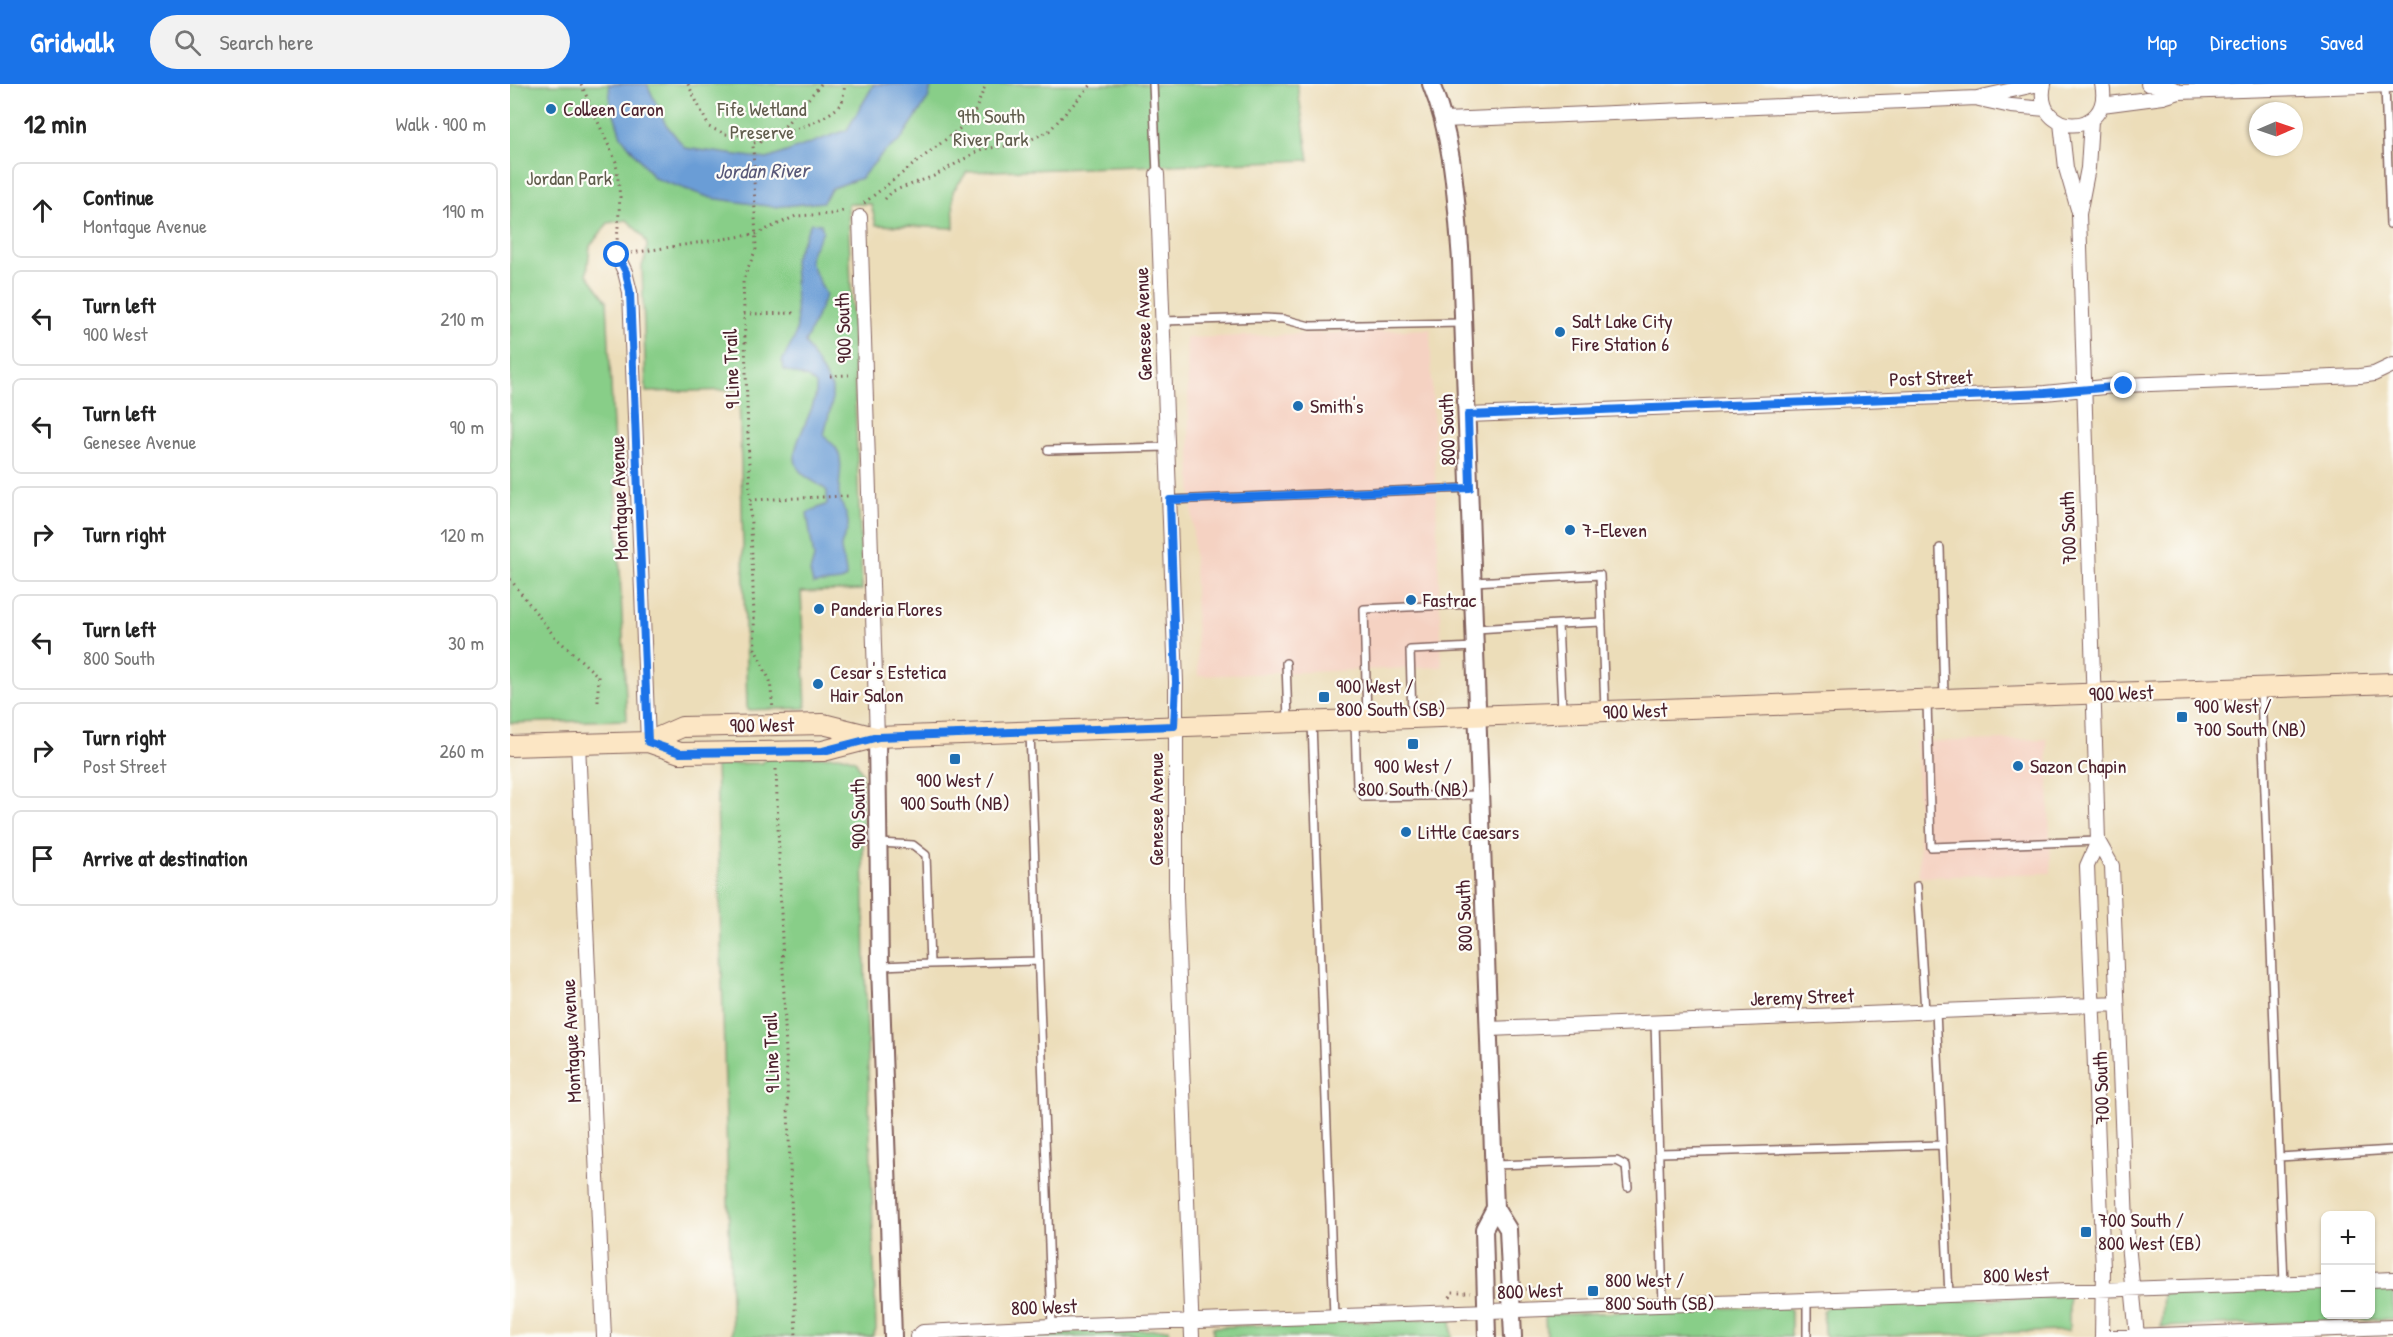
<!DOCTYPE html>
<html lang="en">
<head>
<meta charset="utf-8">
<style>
  :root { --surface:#fff; --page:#f2f2f2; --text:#222; --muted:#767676; --line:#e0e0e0; --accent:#1a73e8 }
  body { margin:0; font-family:"Patrick Hand",sans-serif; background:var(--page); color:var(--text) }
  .controls { position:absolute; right:18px; bottom:18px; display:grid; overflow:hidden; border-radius:9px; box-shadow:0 2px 4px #0004 }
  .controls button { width:54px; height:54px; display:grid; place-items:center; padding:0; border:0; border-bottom:2px solid var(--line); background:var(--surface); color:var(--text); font:30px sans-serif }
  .compass { position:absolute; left:1739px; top:18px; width:54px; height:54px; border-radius:50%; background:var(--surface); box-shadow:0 2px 4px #0004; rotate:88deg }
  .stop { position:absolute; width:18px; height:18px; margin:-14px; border:4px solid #1a73e8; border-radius:50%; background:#fff }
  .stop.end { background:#1a73e8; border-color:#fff; box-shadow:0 2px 6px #0008 }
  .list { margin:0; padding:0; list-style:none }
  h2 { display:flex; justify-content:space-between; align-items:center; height:78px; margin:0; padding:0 24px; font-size:26px }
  h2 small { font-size:20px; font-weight:400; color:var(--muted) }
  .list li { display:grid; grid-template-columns:39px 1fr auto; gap:18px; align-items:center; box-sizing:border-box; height:96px; margin:0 12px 12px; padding:0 12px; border:2px solid var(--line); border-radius:9px }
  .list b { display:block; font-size:22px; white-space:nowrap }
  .list p { margin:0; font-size:20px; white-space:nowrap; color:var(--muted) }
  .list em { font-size:20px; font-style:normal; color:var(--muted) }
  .icon { flex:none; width:33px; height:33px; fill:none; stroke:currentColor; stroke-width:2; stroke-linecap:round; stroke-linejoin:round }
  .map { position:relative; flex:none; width:1883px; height:1253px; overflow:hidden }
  header { display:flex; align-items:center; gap:36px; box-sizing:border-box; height:84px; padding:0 30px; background:var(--accent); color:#fff }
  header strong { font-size:28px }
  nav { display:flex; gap:33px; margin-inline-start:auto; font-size:21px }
  .search { width:420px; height:54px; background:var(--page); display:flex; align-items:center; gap:15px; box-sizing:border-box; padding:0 21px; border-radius:33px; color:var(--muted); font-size:22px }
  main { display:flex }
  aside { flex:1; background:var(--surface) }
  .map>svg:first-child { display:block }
  .built { fill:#f5d2c2 }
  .green { fill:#88ce88; stroke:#69765a; stroke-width:1.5 }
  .water { fill:#6a9dd6; stroke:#5a5e80; stroke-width:1.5 }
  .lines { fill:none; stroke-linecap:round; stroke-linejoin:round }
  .service-casing { stroke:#83625d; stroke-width:10 }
  .minor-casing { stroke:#83625d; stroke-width:16 }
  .tertiary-casing { stroke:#83625d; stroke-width:20 }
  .secondary-casing { stroke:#83625d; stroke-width:22 }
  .path { stroke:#83625d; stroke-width:3; stroke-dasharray:1.5 4.5; stroke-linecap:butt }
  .service { stroke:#fff; stroke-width:7 }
  .minor { stroke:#fff; stroke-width:14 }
  .tertiary { stroke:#fff; stroke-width:16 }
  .secondary { stroke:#fce6c4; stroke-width:20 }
  .route { stroke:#1a73e8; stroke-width:8 }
  .poi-dot { fill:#1f6fb2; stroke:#fdfcf7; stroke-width:2 }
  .labels { text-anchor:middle; stroke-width:4.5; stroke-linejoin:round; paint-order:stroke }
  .poi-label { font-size:20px; fill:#4a1f2b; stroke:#fdfcf7; text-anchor:start }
  .park-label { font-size:20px; fill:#605c4c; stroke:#fdfcf7 }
  .street-label { font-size:20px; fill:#4a1f2b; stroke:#fdfcf7 }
  .water-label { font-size:21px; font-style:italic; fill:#585878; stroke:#fdfcf7 }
</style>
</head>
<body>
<header>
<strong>Gridwalk</strong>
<div class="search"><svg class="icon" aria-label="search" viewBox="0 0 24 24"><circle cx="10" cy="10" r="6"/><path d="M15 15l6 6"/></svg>Search here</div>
<nav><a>Map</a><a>Directions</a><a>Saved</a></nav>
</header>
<main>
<aside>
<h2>12 min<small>Walk · 900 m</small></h2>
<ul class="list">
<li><svg class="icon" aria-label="ahead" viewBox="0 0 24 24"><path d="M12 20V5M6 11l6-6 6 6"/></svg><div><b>Continue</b><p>Montague Avenue</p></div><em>190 m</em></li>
<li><svg class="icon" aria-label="left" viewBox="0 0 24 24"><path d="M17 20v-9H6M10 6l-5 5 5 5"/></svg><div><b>Turn left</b><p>900 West</p></div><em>210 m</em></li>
<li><svg class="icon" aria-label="left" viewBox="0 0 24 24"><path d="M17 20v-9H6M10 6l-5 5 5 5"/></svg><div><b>Turn left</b><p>Genesee Avenue</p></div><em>90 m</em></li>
<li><svg class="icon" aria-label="right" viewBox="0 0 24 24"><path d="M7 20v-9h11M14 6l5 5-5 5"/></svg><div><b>Turn right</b></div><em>120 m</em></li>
<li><svg class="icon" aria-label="left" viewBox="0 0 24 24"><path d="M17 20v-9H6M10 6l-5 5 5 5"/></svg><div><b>Turn left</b><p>800 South</p></div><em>30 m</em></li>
<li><svg class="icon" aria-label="right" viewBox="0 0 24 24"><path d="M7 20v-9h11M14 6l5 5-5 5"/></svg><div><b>Turn right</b><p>Post Street</p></div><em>260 m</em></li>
<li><svg class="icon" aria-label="arrive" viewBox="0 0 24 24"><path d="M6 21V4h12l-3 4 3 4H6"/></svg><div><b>Arrive at destination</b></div></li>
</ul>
</aside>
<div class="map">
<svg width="1883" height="1253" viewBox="0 0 1883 1253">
  <rect width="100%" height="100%" fill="#fdfcf7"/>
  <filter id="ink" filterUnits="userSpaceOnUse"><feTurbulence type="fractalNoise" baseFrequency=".0167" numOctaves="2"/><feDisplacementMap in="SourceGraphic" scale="12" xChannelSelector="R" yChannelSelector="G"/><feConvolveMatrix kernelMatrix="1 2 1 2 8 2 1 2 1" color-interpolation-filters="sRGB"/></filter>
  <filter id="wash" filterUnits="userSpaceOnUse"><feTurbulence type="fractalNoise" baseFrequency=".008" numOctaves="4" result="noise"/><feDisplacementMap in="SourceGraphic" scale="24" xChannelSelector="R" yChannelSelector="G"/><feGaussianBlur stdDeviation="1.35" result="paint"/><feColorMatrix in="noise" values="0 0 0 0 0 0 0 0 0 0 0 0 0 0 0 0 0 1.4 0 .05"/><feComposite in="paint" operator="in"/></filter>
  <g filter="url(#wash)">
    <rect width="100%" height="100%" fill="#ecddb9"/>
    <path class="built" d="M920 245 932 583 688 592 676 254Z
      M1537 655 1541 789 1410 793 1406 658Z"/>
    <path class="green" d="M0 0H787L799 76 457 88 443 107 444 144 366 141 361 120H338L352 506 291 508 296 624 237 626 229 306 136 308 132 182C143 156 135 155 117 136L98 139 80 162 77 190 97 217 117 636 0 639Z
      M333 672 345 676 352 689 355 885 366 1246 362 1253H222L206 680 252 679 258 674Z
      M1883 1201V1235L1651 1243 1653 1209 1815 1204 1816 1230H1860L1861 1202Z
      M1559 1212V1247L1317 1253 1314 1249 1313 1226 1320 1221Z
      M1273 1222 1281 1227V1253H1036L1035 1231Z
      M941 1234 942 1253H703V1243Z
      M659 1245V1253H426Z"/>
    <path class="water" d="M99 0H137L155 39 175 64 257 75 337 46 364 0H422L418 15 390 57 374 68 351 94 322 104 313 118 264 123 201 114 144 94 111 52 100 17Z
      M301 139 311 140 313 147 301 169 300 178 316 211 295 259 322 304V318L314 351C317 356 323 359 326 364 335 378 328 396 329 410 330 422 339 429 338 441 338 449 332 455 331 462 330 470 337 481 336 494L331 497 303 500 300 488 304 474 297 429 317 420V407C309 399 297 396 290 387 272 365 308 331 306 301L298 294 274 286 272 277 284 255 287 243 284 175Z"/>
  </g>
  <g filter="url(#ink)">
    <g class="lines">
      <defs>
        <path id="service" d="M643 0 647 90
          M1875 1 1880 140
          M653 237 754 234 773 235 800 242 952 239
          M538 366 657 363
          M659 416 958 404
          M1430 464 1434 613
          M964 498 1090 491 1095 625
          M1048 540 1092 538
          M966 545 1048 540 1052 626
          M776 579 778 636
          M1751 607 1774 1200
          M1417 617 1421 763 1588 757
          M902 633 900 566 965 563
          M857 634 854 525 962 520
          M845 638 847 702 854 713 970 711
          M802 639 824 1232
          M520 649 542 1242
          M370 759 403 761 416 771 420 880 372 882
          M1407 802 1415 927
          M420 880 527 877
          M1426 927 1439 1212
          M1145 938 1153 1222
          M1150 1069 1432 1061
          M1769 1073 1883 1066
          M984 1081 1107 1077 1116 1082 1118 1103
          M1297 1217V1253"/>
        <path id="minor" d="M1534 0C1522 54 1604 54 1592 0
          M1638 0H1654L1669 8
          M1469 15 1501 22 1536 25
          M1592 21 1653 13 1669 8 1883 1
          M934 36 1467 14 1529 0
          M1581 36 1578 84 1569 130 1588 757 1577 782 1593 1185 1592 1253
          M1551 39 1556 84 1568 125
          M647 90 666 598V813L682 1253
          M350 133 367 653
          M107 171 115 188 120 208 138 658
          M958 331 1535 309 1614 301 1850 292 1864 290 1883 281
          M68 659 94 1253
          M1588 757 1602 782 1616 1139 1627 1252
          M979 945 1607 920
          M1860 1196 1883 1195
          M407 1253 413 1248 542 1242 1816 1198
          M1592 1253 1883 1243"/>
        <path id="tertiary" d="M921 0C944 56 946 116 951 176L985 1124 998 1145 1003 1253
          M367 653 370 882 383 1253
          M977 1253 974 1145 985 1124"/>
        <path id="secondary" d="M138 658 172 643 313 640 365 653
          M0 662 138 658 170 669 313 667 367 653 1883 599"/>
      </defs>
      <use href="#service" class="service-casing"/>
      <use href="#minor" class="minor-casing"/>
      <use href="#tertiary" class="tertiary-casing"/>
      <use href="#secondary" class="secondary-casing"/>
      <path class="path" d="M71 0 106 78 110 113 107 158
        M178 0 199 43 215 50 253 53 250 58 243 59 246 165 233 196 245 565 260 597 263 625
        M311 0 273 44V49C296 42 314 36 332 20L335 0
        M375 115 383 107 424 92 472 65 511 60 539 47 582 0
        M354 119 449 45 465 27 476 0
        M121 169 246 150 286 132 321 130 337 126
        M234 230 286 229
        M320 292 339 291
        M240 416 339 412
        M0 495 44 552 88 592V621
        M266 685 286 1253
        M1015 1205 1036 1204 1042 1211
        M940 1213 942 1208H961"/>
      <use href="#service" class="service"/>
      <use href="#minor" class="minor"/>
      <use href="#tertiary" class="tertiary"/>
      <use href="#secondary" class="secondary"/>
    </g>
  </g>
  <g class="lines" filter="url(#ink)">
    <path class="route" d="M107 171 116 188 120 208 138 658 170 669 313 667 368 653 664 642 666 598 660 416 960 404 958 331 1535 309 1614 302"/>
  </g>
  <g class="poi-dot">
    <circle cx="41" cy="25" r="6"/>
    <circle cx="1050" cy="248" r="6"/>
    <circle cx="788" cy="322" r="6"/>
    <circle cx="1060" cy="446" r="6"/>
    <circle cx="901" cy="516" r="6"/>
    <circle cx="309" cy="525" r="6"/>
    <circle cx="308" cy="600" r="6"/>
    <rect x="808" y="607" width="12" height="12" rx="3"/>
    <rect x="1666" y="627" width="12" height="12" rx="3"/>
    <rect x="897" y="654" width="12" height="12" rx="3"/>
    <rect x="439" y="669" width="12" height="12" rx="3"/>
    <circle cx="1508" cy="682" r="6"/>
    <circle cx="896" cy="748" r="6"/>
    <rect x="1570" y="1142" width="12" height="12" rx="3"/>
    <rect x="1077" y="1201" width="12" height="12" rx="3"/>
  </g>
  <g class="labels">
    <g class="poi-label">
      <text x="53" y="32">Colleen Caron</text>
      <text x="1062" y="244">Salt Lake City<tspan x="1062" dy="23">Fire Station 6</tspan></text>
      <text x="800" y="329">Smith's</text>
      <text x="1072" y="453">7-Eleven</text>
      <text x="913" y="523">Fastrac</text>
      <text x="321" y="532">Panderia Flores</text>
      <text x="320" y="595">Cesar's Estetica<tspan x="320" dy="23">Hair Salon</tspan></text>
      <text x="826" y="609">900 West /<tspan x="826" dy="23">800 South (SB)</tspan></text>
      <text x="1684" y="629">900 West /<tspan x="1684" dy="23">700 South (NB)</tspan></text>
      <text x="903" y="689" text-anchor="middle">900 West /<tspan x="903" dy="23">800 South (NB)</tspan></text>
      <text x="1520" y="689">Sazon Chapin</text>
      <text x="445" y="703" text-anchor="middle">900 West /<tspan x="445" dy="23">900 South (NB)</tspan></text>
      <text x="908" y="755">Little Caesars</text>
      <text x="1588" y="1143">700 South /<tspan x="1588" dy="23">800 West (EB)</tspan></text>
      <text x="1095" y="1203">800 West /<tspan x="1095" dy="23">800 South (SB)</tspan></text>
    </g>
    <g class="park-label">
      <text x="252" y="32">Fife Wetland<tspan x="252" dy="23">Preserve</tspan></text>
      <text x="481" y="39">9th South<tspan x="481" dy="23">River Park</tspan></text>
      <text x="59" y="101">Jordan Park</text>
    </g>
    <g class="street-label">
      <text transform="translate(633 240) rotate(-92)" y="7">Genesee Avenue</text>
      <text transform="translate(333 244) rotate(-92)" y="7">900 South</text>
      <text transform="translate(221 285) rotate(-92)" y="7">9 Line Trail</text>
      <text transform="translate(1421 294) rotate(-2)" y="7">Post Street</text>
      <text transform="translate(937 346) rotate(-92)" y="7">800 South</text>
      <text transform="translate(109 414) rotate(-92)" y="7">Montague Avenue</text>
      <text transform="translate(1558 444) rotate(-92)" y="7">700 South</text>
      <text transform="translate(1611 609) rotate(-2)" y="7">900 West</text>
      <text transform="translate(1125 627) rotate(-2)" y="7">900 West</text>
      <text transform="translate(252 641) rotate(-1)" y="7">900 West</text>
      <text transform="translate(646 725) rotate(-90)" y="7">Genesee Avenue</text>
      <text transform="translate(348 730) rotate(-91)" y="7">900 South</text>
      <text transform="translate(954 832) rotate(-92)" y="7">800 South</text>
      <text transform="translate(1292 913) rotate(-2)" y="7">Jeremy Street</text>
      <text transform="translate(61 957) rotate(-93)" y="7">Montague Avenue</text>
      <text transform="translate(261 969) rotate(-92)" y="7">9 Line Trail</text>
      <text transform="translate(1591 1004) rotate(-92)" y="7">700 South</text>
      <text transform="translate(1506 1191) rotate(-2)" y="7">800 West</text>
      <text transform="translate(1020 1207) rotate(-2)" y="7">800 West</text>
      <text transform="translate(534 1223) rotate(-2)" y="7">800 West</text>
    </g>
    <g class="water-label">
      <text transform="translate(252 87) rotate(-1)" y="7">Jordan River</text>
    </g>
  </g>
</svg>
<div class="controls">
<button>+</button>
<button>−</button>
</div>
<svg class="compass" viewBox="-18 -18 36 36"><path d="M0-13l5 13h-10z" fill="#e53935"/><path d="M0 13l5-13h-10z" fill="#767676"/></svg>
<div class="stop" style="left:107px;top:171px"></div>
<div class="stop end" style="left:1614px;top:302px"></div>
</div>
</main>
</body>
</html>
